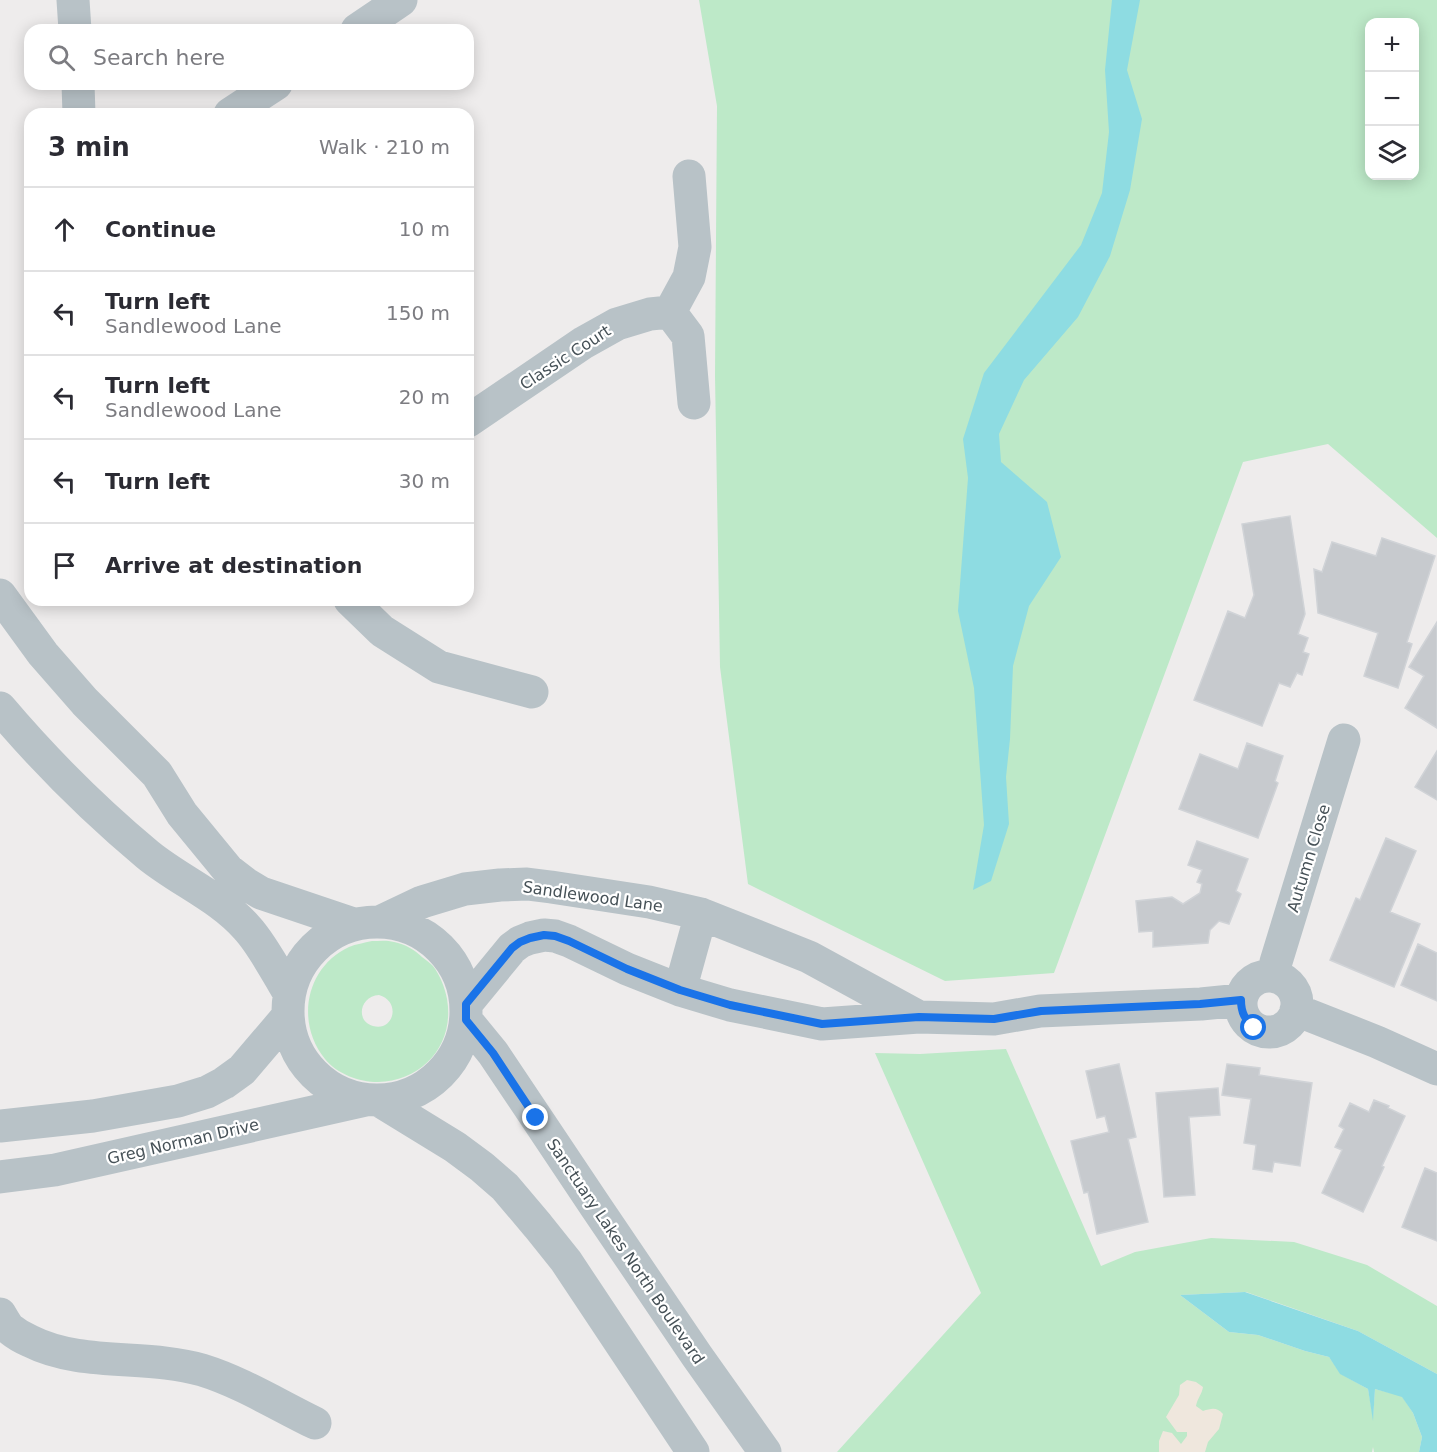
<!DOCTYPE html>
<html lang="en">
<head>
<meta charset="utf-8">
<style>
  :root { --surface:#fff; --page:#f7f7f7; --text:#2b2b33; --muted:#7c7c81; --line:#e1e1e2 }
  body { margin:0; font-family:"DejaVu Sans",sans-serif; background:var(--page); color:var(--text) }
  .controls { position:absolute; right:18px; top:18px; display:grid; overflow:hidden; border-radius:12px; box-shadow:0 3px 15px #0003 }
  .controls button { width:54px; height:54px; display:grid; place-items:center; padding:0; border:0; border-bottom:2px solid var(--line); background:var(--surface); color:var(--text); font:30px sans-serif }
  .stop { position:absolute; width:18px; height:18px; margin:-14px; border:4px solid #1a73e8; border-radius:50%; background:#fff }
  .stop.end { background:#1a73e8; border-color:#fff; box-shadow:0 2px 6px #0008 }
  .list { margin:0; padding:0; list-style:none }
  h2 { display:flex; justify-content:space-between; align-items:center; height:78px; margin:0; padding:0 24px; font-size:26px }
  h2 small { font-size:20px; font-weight:400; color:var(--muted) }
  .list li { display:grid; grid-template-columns:39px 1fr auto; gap:18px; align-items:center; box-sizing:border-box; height:84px; padding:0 24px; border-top:2px solid var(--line) }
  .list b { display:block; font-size:22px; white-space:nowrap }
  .list p { margin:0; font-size:20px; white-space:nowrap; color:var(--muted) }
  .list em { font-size:20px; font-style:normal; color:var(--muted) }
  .icon { flex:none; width:33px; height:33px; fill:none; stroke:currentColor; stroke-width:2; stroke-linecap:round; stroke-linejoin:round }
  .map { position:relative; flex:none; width:1437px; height:1452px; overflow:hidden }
  .search { position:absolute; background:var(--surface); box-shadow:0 3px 15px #0003; left:24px; top:24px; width:450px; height:66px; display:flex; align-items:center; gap:15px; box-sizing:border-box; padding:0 21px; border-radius:18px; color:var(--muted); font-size:22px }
  .panel { position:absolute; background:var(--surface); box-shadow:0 3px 15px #0003; left:24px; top:108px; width:450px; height:498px; border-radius:18px }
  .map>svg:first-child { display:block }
  .green { fill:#bde9c8; fill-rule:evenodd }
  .sand { fill:#efe7dd }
  .water { fill:#8edce2 }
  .building { fill:#c7cace; stroke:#d0d3d7; stroke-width:1.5 }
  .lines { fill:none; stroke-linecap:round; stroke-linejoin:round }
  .minor { stroke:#b8c2c7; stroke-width:33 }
  .route { stroke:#1a73e8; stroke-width:8 }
  .labels { text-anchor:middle; stroke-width:4.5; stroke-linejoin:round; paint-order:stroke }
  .street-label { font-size:16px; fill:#465157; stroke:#fff }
</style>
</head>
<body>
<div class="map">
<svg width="1437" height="1452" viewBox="0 0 1437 1452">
  <rect width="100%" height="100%" fill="#eeecec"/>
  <path class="green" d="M699 0H1437V538L1328 444 1243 462 1054 973 945 981 748 884 720 667 715 376 717 106ZM1370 22H1414V176H1370Z
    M372 941C379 941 387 940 394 942 405 944 415 950 422 957 426 960 430 963 433 966 440 975 445 988 447 999 455 1044 423 1081 378 1082 359 1082 337 1074 325 1059 295 1022 306 967 349 947 356 944 364 943 372 941ZM379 995C402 1002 393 1032 373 1026 355 1021 360 996 379 995Z
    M1006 1049 1101 1266 1135 1252 1211 1238 1294 1242 1367 1265 1437 1306V1374L1358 1331 1246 1292 1180 1295 1229 1332 1258 1335 1305 1351 1329 1357 1341 1374 1368 1389 1373 1417 1375 1389 1402 1396 1413 1413 1422 1437 1419 1452H1374L1373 1447 1372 1452H837L981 1293 875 1053 920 1054Z"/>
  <path class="sand" d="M1187 1380 1196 1382 1203 1387C1202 1394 1197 1399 1196 1406L1203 1411C1212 1408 1217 1407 1223 1414L1219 1429 1208 1442 1205 1452H1159V1441L1163 1431 1172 1433 1181 1444 1187 1436V1432H1177L1166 1417 1179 1395 1180 1385Z"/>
  <path class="water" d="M1112 0H1140L1127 70 1142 119 1130 190 1110 256 1078 317 1024 380 999 434 1001 462 1047 502 1061 557 1029 606 1013 666 1010 739 1006 777 1009 824 991 881 973 890 984 825 974 688 958 611 968 478 963 439 984 373 1081 245 1102 193 1109 132 1105 70Z
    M1245 1292 1358 1331 1437 1374V1452H1419L1422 1437 1413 1413 1402 1397 1375 1389 1373 1421 1368 1389 1340 1374 1329 1357 1305 1351 1258 1335 1229 1332 1180 1295Z"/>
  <path class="building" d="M1290 516 1305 614 1298 634 1308 638 1303 652 1309 654 1302 675 1297 673 1290 687 1279 683 1262 726 1194 700 1228 611 1245 618 1254 595 1242 524Z
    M1382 538 1435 556 1407 642 1412 644 1398 688 1364 676 1378 633 1318 613 1314 569 1322 572 1332 542 1376 556Z
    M1437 622V728L1405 708 1424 676 1409 667Z
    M1247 743 1283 756 1275 781 1278 783 1258 838 1179 809 1200 754 1238 769Z
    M1437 751V800L1415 787Z
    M1386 838 1416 851 1390 912 1420 924 1394 987 1330 960 1356 898 1360 900Z
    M1197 841 1248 859 1236 891 1241 894 1229 924 1219 921 1210 930 1208 943 1153 947V931L1139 932 1136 901 1172 897 1183 904 1200 893 1202 884 1197 882 1202 870 1188 865Z
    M1418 944 1437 953V1001L1401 985Z
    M1119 1064 1136 1137 1128 1139 1148 1222 1097 1234 1088 1192 1084 1193 1071 1141 1109 1132 1105 1116 1097 1118 1086 1071Z
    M1227 1064 1260 1068 1259 1075 1312 1083 1300 1166 1274 1162 1272 1172 1253 1169 1256 1145 1244 1143 1251 1099 1222 1095Z
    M1218 1088 1220 1115 1189 1117 1195 1195 1164 1197 1156 1093Z
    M1374 1100 1389 1106 1388 1108 1405 1116 1382 1166 1384 1167 1363 1212 1322 1193 1342 1150 1335 1147 1344 1129 1339 1126 1350 1103 1369 1112Z
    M1425 1168 1437 1173V1241L1402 1227Z"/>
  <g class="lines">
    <path class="minor" d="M73 0 75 30
      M357 30 401 0
      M78 84 79 114
      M230 114 276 84
      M670 312 689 277 695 247 689 176
      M670 312 688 336 694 403
      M468 421 583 343 617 324 650 314 670 312
      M0 595 43 654 85 702 157 774 182 814 228 870 246 884 261 893 353 924
      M350 600 382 631 439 667 532 692
      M0 708C45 761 94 810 148 855 180 881 220 897 247 928 262 944 277 973 289 993
      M382 921 422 902 465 889 500 885 527 884 551 887 649 902 701 914 809 957 919 1017
      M288 1011a89 89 0 1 1 178 0a89 89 0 1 1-178 0Z
      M1274 976 1276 962 1344 740
      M1241 1004a28 28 0 1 1 56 0a28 28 0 1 1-56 0Z
      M680 990 701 914
      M466 1004 512 948 520 942 530 938 544 935 555 936 569 941 627 969 680 990 730 1005 822 1024 919 1017 994 1019 1040 1011 1201 1004 1241 1000
      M1296 1010 1377 1042 1437 1069
      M466 1020 493 1053 596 1207 697 1356 765 1452
      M380 1101 455 1147 482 1167 505 1187 538 1226 566 1261 693 1452
      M0 1126 93 1116 178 1101 207 1092 224 1083 242 1070 288 1016
      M0 1177 55 1170 366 1100
      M0 1314C3 1319 6 1325 10 1329 16 1334 23 1338 30 1341 81 1367 148 1354 202 1370 241 1382 278 1405 315 1423"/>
  </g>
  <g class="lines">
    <path class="route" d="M536 1118 493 1053 466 1020V1004L512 948 520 942 530 938 544 935 555 936 569 941 627 969 680 990 730 1005 822 1024 919 1017 994 1019 1041 1011 1200 1004 1241 1000C1241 1013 1245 1019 1254 1028"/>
  </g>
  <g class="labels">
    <g class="street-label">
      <text transform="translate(565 357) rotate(-33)" y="6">Classic Court</text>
      <text transform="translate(1308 858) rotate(-73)" y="6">Autumn Close</text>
      <text transform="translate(593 896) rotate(8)" y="6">Sandlewood Lane</text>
      <text transform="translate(183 1141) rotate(-13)" y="6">Greg Norman Drive</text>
      <text transform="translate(626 1251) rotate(56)" y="6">Sanctuary Lakes North Boulevard</text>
    </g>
  </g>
</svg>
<div class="controls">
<button>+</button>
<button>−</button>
<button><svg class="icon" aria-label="layers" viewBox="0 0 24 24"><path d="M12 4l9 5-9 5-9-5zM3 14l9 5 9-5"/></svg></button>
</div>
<div class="stop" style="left:1254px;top:1028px"></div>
<div class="stop end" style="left:536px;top:1118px"></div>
<div class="search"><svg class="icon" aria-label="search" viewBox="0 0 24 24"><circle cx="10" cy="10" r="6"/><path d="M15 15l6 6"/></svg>Search here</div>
<section class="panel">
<h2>3 min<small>Walk · 210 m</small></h2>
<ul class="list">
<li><svg class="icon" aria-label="ahead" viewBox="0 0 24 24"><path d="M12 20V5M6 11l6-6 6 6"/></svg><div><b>Continue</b></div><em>10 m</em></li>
<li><svg class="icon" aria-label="left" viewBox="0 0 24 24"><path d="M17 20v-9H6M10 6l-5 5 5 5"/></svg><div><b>Turn left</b><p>Sandlewood Lane</p></div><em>150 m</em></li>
<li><svg class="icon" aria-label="left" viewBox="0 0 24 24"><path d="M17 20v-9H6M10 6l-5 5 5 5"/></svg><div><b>Turn left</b><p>Sandlewood Lane</p></div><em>20 m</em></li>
<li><svg class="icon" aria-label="left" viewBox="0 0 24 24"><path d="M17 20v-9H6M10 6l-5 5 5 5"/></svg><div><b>Turn left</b></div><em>30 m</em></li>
<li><svg class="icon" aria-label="arrive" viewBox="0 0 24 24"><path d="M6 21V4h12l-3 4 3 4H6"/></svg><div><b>Arrive at destination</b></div></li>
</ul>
</section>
</div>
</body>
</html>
